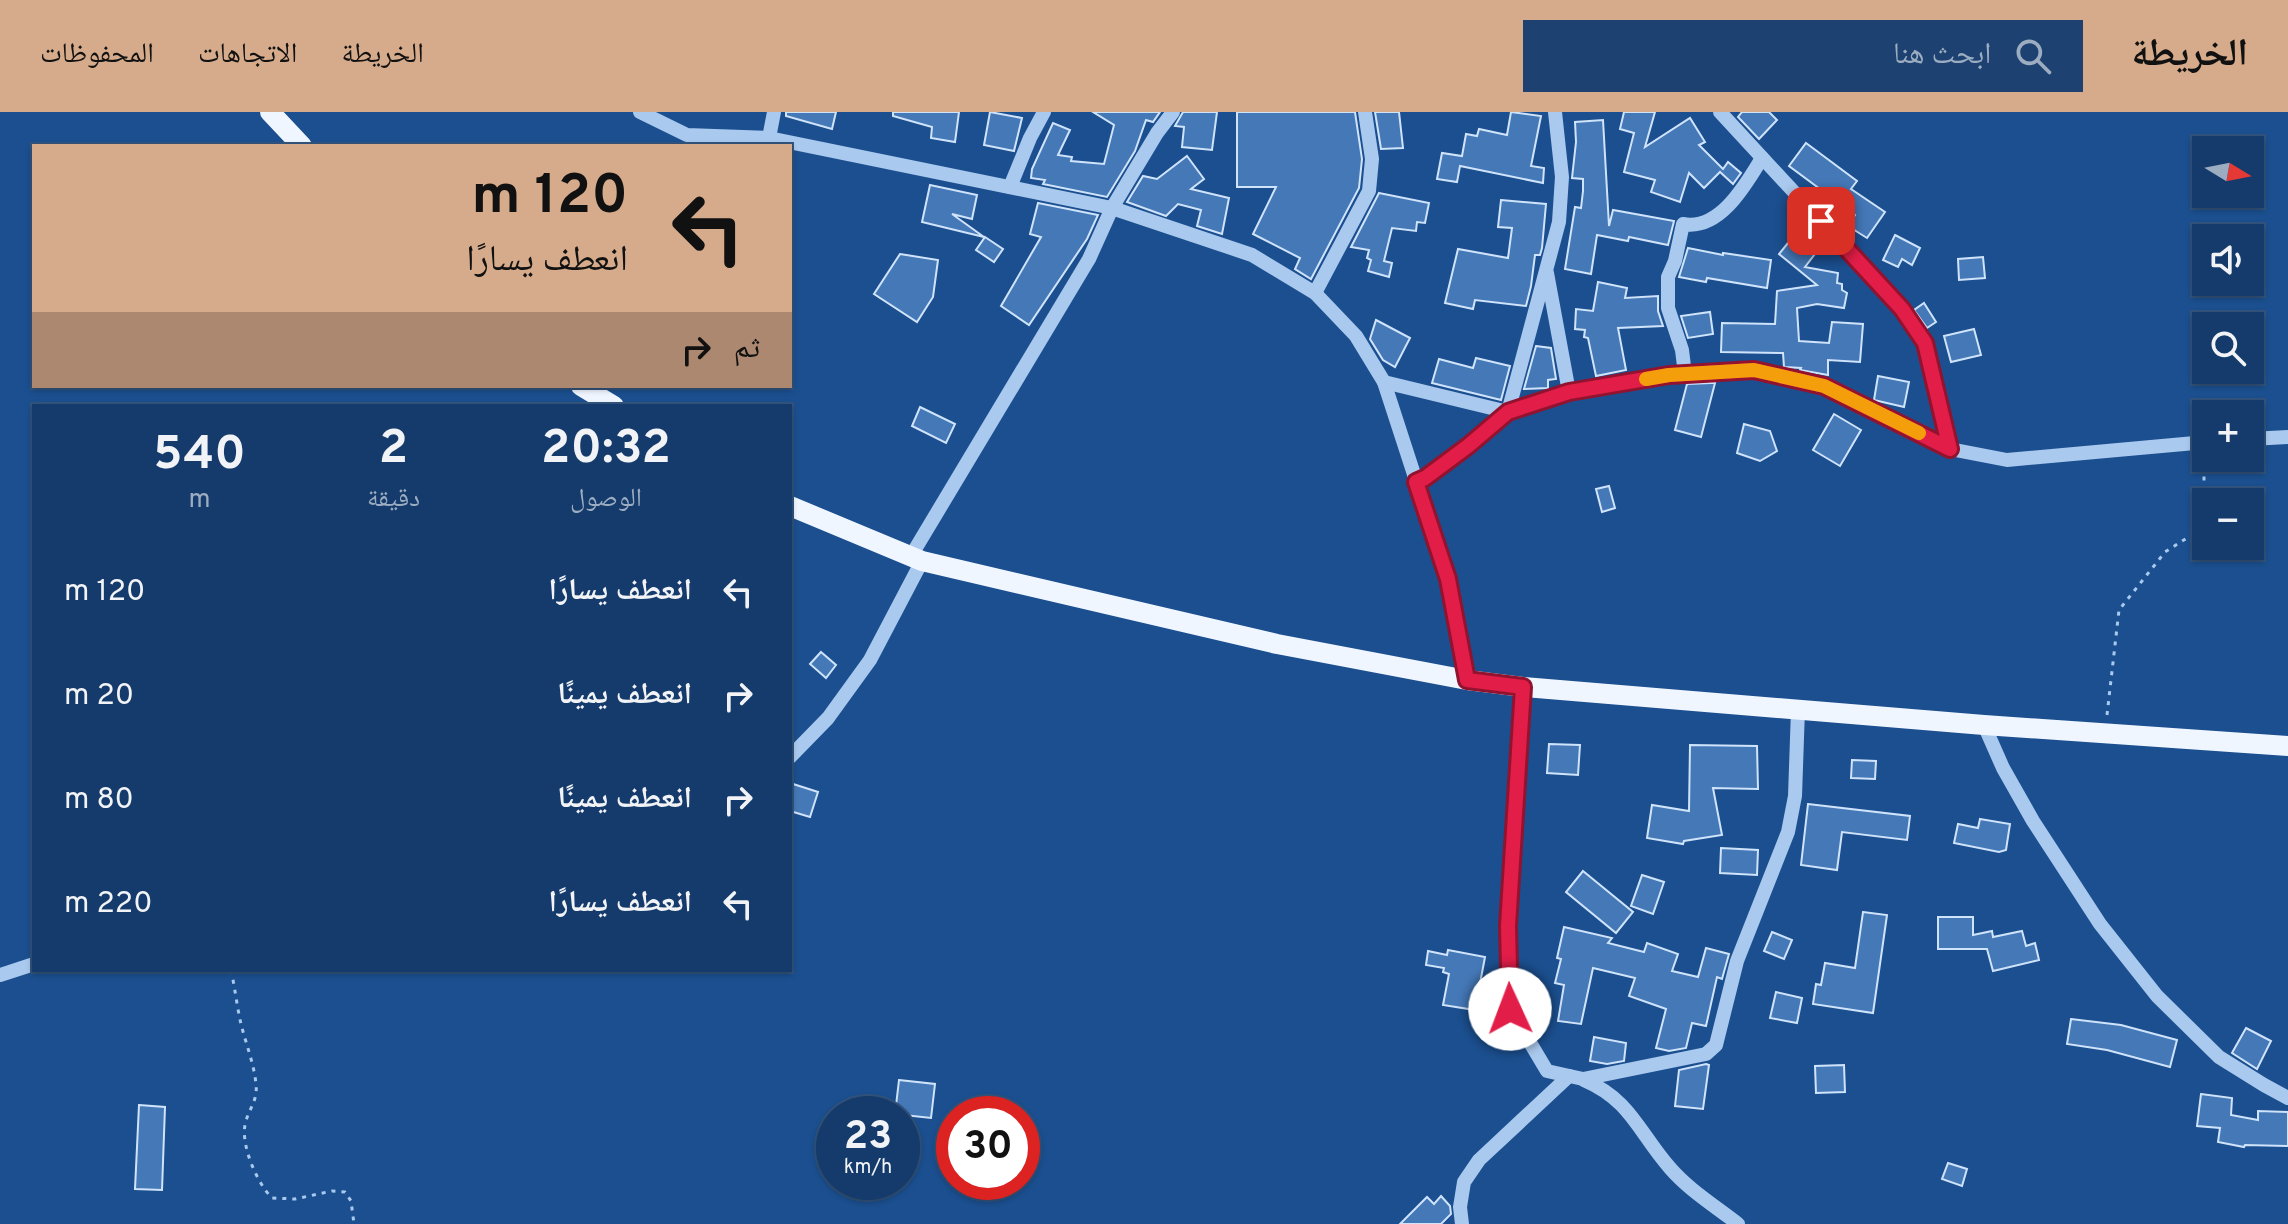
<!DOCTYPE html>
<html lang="ar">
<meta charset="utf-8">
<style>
body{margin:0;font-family:Overpass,"Noto Naskh Arabic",sans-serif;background:#1d4271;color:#f1f3f6;direction:rtl;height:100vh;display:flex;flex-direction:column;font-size:30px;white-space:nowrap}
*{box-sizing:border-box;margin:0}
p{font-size:26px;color:#9dadc1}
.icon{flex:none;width:44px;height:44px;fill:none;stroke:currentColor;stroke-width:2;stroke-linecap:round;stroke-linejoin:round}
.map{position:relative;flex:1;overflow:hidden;direction:ltr}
.panel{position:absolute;left:32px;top:292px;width:760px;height:568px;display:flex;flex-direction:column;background:#143b6b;border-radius:0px;box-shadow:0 2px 6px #0004,0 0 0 2px #33557e;direction:rtl}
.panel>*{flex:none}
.top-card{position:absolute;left:32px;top:32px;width:760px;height:244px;border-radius:0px;box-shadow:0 2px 6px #0004,0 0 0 2px #33557e;direction:rtl;background:#d6ab8b;color:#111;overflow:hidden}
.needle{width:52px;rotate:100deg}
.controls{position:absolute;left:2192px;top:24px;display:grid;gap:16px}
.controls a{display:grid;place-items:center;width:72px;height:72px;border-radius:0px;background:#143b6b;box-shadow:0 2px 6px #0004,0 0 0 2px #33557e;font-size:40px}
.speed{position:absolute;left:816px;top:984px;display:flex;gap:16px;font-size:40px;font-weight:700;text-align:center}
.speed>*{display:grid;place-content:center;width:104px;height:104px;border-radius:50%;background:#143b6b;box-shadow:0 2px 6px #0004,0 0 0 2px #33557e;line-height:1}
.speed small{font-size:20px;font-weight:400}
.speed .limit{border:12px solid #d22;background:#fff;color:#111}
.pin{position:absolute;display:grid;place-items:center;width:68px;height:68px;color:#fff;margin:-34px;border-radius:16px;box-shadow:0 4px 12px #0006}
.me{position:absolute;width:88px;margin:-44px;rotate:358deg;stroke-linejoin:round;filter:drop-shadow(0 0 6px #0008)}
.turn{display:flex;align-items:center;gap:28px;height:168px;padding:0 32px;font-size:36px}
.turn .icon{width:104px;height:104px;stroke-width:2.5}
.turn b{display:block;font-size:56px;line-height:68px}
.then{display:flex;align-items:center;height:76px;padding:0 32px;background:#0003;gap:16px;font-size:30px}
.eta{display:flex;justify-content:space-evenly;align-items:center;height:136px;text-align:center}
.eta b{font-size:48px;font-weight:700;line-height:56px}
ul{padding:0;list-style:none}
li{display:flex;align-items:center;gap:24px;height:104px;padding:0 32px}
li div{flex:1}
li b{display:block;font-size:30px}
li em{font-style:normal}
header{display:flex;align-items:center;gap:48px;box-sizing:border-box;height:112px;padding:0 40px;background:#d6ab8b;color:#111}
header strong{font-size:38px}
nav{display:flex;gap:44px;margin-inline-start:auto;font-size:28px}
.search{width:560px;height:72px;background:#1d4271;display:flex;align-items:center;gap:20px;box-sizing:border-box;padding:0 28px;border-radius:0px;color:#9dadc1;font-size:30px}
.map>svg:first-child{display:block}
.building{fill:#4478b7;stroke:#cfe3fa;stroke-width:2}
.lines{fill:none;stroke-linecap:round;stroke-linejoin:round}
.path{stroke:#a9c9ee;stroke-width:3;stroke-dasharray:4 6;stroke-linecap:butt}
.minor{stroke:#a9c9ee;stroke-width:14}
.major{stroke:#f0f6ff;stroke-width:20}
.route-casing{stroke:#92132f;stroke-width:20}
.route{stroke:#e11d48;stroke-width:14}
.slow{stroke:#f59e0b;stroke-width:14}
</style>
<header>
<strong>الخريطة</strong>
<div class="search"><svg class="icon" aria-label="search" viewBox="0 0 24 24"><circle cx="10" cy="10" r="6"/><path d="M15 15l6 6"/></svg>ابحث هنا</div>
<nav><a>الخريطة</a><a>الاتجاهات</a><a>المحفوظات</a></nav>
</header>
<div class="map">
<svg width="2288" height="1112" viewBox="0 0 2288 1112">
<rect width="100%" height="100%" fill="#1b4f8f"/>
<g class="building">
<polygon points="786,0 836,0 832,17 786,4"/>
<polygon points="893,0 959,0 955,30 931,26 932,15 893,4"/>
<polygon points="990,0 1022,6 1014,39 984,33"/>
<polygon points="1093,0 1160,0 1153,10 1146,8 1135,39 1107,85 1043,72 1045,68 1031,66 1032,57 1053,11 1070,18 1058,43 1072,45 1071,49 1104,52 1114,13"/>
<polygon points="1183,0 1217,0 1212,38 1182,35 1184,15 1175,14"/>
<polygon points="1237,0 1355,0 1362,47 1359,76 1311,167 1295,157 1300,146 1253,122 1276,75 1237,75"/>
<polygon points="1375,0 1399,0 1403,36 1381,37"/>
<polygon points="1511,0 1541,4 1531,54 1544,56 1543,71 1460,54 1457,70 1437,67 1442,41 1462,44 1466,22 1477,24 1479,17 1507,23"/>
<polygon points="1624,0 1655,0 1645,35 1690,6 1705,30 1699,33 1723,57 1728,50 1741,61 1733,72 1720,60 1704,76 1689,61 1680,90 1651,80 1655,68 1624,60 1634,21 1620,17"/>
<polygon points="1742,0 1769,0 1777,8 1759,27 1738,5"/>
<polygon points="1603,8 1609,114 1613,98 1674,109 1668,133 1629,125 1628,129 1597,123 1591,162 1565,157 1575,95 1581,96 1583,79 1583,67 1572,66 1576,30 1575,10"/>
<polygon points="1806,31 1857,69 1851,77 1885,100 1867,126 1848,114 1855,103 1789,54"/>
<polygon points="1187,44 1204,67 1191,77 1229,86 1222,122 1197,114 1201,98 1178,92 1166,104 1127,90 1143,64 1157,67"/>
<polygon points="930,73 977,83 972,107 952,102 984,125 922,110"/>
<polygon points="1379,81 1429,91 1425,111 1417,110 1416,119 1392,116 1384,149 1392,151 1389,165 1368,159 1371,148 1367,146 1369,138 1351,135"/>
<polygon points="1501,88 1546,92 1542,136 1540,143 1535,143 1531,174 1526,194 1475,188 1473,197 1445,191 1458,137 1508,146 1512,116 1498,115"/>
<polygon points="1038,91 1098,103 1087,127 1029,213 1001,194 1041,125 1030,122"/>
<polygon points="1796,121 1818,138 1805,155 1838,161 1837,171 1842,172 1842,178 1847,181 1844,196 1817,192 1797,196 1799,229 1829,231 1832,210 1863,212 1860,250 1828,248 1828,263 1800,258 1801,256 1784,255 1783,241 1721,240 1722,211 1775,212 1777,179 1817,173 1779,142"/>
<polygon points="1895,123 1920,136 1912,153 1902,147 1898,155 1883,148"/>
<polygon points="985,125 1003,137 994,150 976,138"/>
<polygon points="1688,136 1723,143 1723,141 1771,148 1767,176 1707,166 1706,170 1679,165"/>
<polygon points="900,142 938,148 933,185 917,210 874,182"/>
<polygon points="1983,145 1985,166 1959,168 1958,147"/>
<polygon points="1598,170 1627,176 1625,186 1658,184 1658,199 1663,214 1618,216 1626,258 1596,264 1588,226 1584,225 1585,218 1575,217 1576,197 1593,199"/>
<polygon points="1924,191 1936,210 1927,216 1914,198"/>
<polygon points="1710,200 1713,222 1688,226 1681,204"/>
<polygon points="1376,208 1410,226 1395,255 1383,248 1370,227"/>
<polygon points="1974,217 1981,243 1951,250 1944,224"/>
<polygon points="1536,234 1551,236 1556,267 1548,268 1548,276 1524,277"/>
<polygon points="1476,246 1510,254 1501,288 1432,271 1439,247 1473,256"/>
<polygon points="1878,264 1909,270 1904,295 1874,288"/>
<polygon points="1711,271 1715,271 1701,325 1675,318 1687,272"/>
<polygon points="920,295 955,312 946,331 912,314"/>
<polygon points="1834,302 1861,318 1840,354 1813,338"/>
<polygon points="1744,312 1770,319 1777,339 1760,349 1737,341"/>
<polygon points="1609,374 1615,396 1602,400 1596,377"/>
<polygon points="821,540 836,553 826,566 810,552"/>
<polygon points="1549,632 1580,633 1578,663 1547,661"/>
<polygon points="1690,633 1757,634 1758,677 1713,676 1722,723 1684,729 1683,732 1647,726 1652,693 1689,699"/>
<polygon points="1852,648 1876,649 1875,667 1851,666"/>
<polygon points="790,671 818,680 810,705 790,699"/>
<polygon points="1808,692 1910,704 1907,728 1842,720 1837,758 1801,753"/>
<polygon points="1980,707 2010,712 2006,738 1999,740 1954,731 1958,712 1978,716"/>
<polygon points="1721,736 1758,738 1757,763 1720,761"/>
<polygon points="1583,759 1633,800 1616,821 1566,780"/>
<polygon points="1642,763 1664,770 1653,802 1631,794"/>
<polygon points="1863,800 1887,803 1873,901 1813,892 1816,872 1821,873 1825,851 1855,856"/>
<polygon points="1938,805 1973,805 1973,823 1992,819 1993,825 2022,819 2026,834 2035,831 2039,848 1993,859 1987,837 1938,837"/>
<polygon points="1564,815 1612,826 1608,831 1644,840 1647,831 1678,842 1672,859 1698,865 1706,836 1729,842 1722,867 1717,865 1706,914 1692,911 1686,936 1669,939 1656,936 1666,897 1629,884 1635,866 1593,856 1581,912 1558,909 1564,873 1555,871 1561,847 1557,846"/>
<polygon points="1772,820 1792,828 1784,847 1764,839"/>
<polygon points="1448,838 1485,845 1475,898 1443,893 1449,862 1443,860 1444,856 1426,853 1428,839 1447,843"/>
<polygon points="1776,880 1802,886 1797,911 1770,906"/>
<polygon points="2071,907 2121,913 2177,928 2170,955 2107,938 2067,932"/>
<polygon points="2246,916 2271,929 2257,957 2232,941"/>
<polygon points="1594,925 1626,931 1624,949 1607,952 1590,949"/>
<polygon points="1706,952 1709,953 1703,997 1675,994 1679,958"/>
<polygon points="1844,953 1845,980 1816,981 1815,954"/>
<polygon points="899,968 935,972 931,1006 895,1002"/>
<polygon points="2201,982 2232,986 2231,1003 2258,1008 2258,999 2288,1000 2288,1034 2245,1033 2244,1035 2218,1030 2220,1016 2197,1014"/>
<polygon points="139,993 165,995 162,1078 135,1077"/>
<polygon points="1948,1051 1967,1057 1962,1074 1942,1067"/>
<polygon points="1441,1084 1450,1094 1451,1102 1441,1112 1400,1112 1427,1085 1434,1092"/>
</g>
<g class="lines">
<g class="path">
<polyline points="2107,603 2119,498 2165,440 2198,419 2204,396 2204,346"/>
<path d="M231,858C235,876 237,895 241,912C246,932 254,952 256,972C258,990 248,997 245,1013C241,1034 257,1071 272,1086L295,1087L332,1079L345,1080L351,1089L354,1112"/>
</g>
<g class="minor">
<polyline points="640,0 687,23 769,26 1112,96 1252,143 1315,181 1356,224 1384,270 1448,467 1467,568"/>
<polyline points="1720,0 1902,197 1925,231 1950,337"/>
<polyline points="769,26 774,0"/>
<polyline points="1010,75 1030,26 1044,0"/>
<polyline points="1547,161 1569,280"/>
<polyline points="1315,181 1369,79 1372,47 1365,0"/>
<path d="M1685,262L1682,238L1668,196V165L1675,149L1683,112C1720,119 1746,72 1762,46"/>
<polyline points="1384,270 1508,300 1569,280 1669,263 1754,258 1824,274 1950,337 2007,348 2206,330"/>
<polyline points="2250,327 2288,325"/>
<polyline points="1416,370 1425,366 1468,334 1508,300 1559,110 1562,65 1555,0"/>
<polyline points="911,444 1089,147 1112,96 1157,21 1173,0"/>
<polyline points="1523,575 1508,814 1510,897 1547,959 1583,967 1706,942 1716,933 1737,849 1788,720 1795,684 1798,597"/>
<polyline points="1984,613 2003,656 2033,709 2100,812 2157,884 2219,945 2264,973 2288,986"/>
<polyline points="790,645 828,606 870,548 922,449"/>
<polyline points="0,863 34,852"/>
<path d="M1584,968C1631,988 1639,1021 1670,1056C1689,1078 1715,1094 1738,1112"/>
<polyline points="1462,1112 1460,1095 1464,1070 1479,1048 1569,964"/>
</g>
<g class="major">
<polyline points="270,0 302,34"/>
<polyline points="581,274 614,294"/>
<polyline points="790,394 922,449 1277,532 1467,568 1523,575 1984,613 2288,634"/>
</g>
</g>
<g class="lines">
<defs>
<polyline id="route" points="1510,897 1508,814 1523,575 1467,568 1448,467 1416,370 1425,366 1468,334 1508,300 1569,280 1669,263 1754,258 1824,274 1950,337 1925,231 1902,197 1821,109"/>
</defs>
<use href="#route" class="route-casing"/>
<use href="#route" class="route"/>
<polyline class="slow" points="1646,267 1669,263 1754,258 1824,274 1919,321"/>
</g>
</svg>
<div class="controls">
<a><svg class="needle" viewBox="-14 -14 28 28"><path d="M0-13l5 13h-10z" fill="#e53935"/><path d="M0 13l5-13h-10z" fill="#9dadc1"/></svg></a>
<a><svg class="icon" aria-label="sound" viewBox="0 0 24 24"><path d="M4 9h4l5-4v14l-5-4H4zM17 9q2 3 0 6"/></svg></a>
<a><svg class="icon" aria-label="search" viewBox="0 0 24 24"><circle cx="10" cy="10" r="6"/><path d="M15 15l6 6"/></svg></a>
<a>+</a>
<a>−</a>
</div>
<div class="speed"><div>23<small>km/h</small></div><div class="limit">30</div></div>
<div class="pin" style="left:1821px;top:109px;background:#d93025"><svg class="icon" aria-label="arrive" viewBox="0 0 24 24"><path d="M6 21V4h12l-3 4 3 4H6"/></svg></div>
<svg class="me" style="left:1510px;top:897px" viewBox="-20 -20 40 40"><circle r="19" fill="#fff"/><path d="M0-13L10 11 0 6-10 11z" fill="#e11d48"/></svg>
<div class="top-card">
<div class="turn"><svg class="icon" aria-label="left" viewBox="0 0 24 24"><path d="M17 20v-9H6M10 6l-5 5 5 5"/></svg><div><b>120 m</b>انعطف يسارًا</div></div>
<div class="then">ثم<svg class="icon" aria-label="right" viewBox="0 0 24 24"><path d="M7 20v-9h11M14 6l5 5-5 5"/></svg></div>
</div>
<section class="panel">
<div class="eta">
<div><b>20:32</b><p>الوصول</p></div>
<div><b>2</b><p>دقيقة</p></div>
<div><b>540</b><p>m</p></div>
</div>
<ul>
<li><svg class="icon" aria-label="left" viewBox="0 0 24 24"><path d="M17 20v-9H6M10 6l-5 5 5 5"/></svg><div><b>انعطف يسارًا</b></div><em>120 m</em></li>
<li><svg class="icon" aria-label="right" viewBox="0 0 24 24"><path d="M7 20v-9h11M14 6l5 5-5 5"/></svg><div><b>انعطف يمينًا</b></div><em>20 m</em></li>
<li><svg class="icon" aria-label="right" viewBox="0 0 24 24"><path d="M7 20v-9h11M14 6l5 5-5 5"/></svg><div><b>انعطف يمينًا</b></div><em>80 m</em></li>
<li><svg class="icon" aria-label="left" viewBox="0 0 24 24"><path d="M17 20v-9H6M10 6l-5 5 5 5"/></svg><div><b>انعطف يسارًا</b></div><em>220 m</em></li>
</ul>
</section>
</div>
